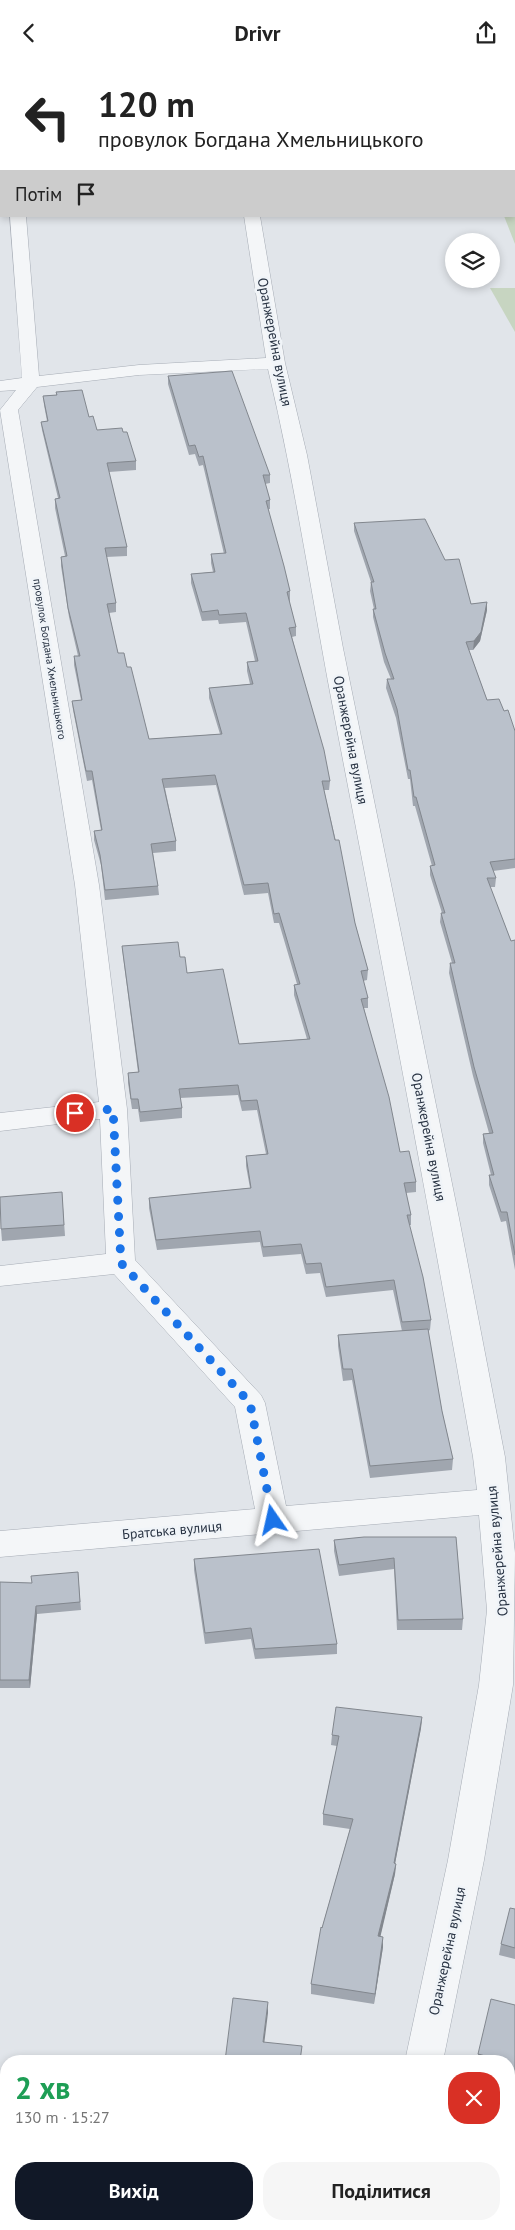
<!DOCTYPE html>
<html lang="uk">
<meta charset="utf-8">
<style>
body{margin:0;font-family:"PT Sans",sans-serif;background:#f6f6f6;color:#222;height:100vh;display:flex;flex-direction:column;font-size:19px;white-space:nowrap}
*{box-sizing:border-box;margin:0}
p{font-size:16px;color:#767676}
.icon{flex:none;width:28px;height:28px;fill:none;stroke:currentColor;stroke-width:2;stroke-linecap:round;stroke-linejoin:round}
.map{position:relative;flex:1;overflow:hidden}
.details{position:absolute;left:0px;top:1990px;width:515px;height:175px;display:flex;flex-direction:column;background:#fff;border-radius:20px 20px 0 0;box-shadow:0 2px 8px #0003}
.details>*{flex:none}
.hud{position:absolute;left:0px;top:0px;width:515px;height:152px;box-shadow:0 2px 8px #0003;background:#fff;color:#222;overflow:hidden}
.fabs{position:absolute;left:445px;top:168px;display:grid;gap:10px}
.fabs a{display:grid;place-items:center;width:55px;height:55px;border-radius:50%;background:#fff;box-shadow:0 2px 8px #0003;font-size:25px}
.pin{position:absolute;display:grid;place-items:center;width:42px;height:42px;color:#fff;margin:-21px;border:2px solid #fff;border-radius:50%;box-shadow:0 1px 5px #0007}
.me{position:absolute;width:55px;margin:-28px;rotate:349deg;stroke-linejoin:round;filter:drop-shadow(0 0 4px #0008)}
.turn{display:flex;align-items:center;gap:18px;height:105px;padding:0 15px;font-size:22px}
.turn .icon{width:65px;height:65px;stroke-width:2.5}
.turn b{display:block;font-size:35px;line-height:42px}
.then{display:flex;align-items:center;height:48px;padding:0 15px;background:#0003;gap:10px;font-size:19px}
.round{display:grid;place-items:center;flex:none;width:52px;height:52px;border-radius:20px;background:#f6f6f6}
.head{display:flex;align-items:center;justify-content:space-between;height:85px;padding:0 15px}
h1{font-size:30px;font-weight:600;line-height:38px;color:#1e9e55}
.primary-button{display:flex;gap:10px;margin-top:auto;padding:10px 15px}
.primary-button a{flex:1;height:58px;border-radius:20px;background:#111827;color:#fff;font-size:20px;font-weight:600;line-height:58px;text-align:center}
.primary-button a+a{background:#f6f6f6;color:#222}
header{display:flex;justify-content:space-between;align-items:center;height:65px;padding:0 15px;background:#fff;font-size:22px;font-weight:600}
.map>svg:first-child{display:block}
.green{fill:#c7d5c1}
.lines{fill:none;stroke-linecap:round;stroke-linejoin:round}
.service-casing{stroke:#a6acb5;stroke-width:21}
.minor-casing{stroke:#a6acb5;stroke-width:1}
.service{stroke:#f4f6f8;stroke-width:19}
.minor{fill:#f4f6f8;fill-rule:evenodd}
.wall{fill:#a0a6af}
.shaded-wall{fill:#82878e}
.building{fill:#bac1cb;stroke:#82878e}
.route{stroke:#1a73e8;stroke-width:9;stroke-dasharray:0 16.2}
.labels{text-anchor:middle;stroke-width:5;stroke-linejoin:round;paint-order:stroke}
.far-street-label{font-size:11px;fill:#283343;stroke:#f0f4f8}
.street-label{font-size:14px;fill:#283343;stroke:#f0f4f8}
</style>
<header><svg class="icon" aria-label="back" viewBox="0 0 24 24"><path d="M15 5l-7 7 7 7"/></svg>Drivr<svg class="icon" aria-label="share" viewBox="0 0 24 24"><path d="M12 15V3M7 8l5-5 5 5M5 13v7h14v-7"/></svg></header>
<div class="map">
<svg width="515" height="2165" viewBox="0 0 515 2165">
<rect width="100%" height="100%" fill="#e1e5ea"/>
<g class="green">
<polygon points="422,0 515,0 515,179 504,151 514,151 514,1"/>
<polygon points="490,223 515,223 515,267"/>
</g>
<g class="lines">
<defs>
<polyline id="service" points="514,0 515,2"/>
<g id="minor">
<rect x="3" y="0" width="14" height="1"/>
<polygon points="212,0 226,0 227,1 213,1"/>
<path d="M10,151H26L39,311L139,300L266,293L244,151H260L285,298L307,390L343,583L459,1153L505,1392L515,1488L513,1620L484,1795L443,1996H405L448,1795L479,1620L487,1545L479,1450L0,1492V1466L255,1444L235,1342L114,1209L0,1221V1201L106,1189L100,1054L0,1066V1048L99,1037L75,820L0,345L16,325L0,326V316L22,313ZM268,304C296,421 313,541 336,659C383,903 430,1147 473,1392L477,1425L286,1441L265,1338L261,1330L135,1195L127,1044L99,820L18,345L37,322L139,310Z"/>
<polygon points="348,2159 389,2159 387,2165 346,2165"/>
</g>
</defs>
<use href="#service" class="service-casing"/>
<use href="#minor" class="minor-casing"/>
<use href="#service" class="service"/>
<use href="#minor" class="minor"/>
</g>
<g class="wall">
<polygon points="168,311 270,410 270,418 265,419 270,435 270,444 268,444 290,526 290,536 289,536 296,562 296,571 292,572 330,716 329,725 324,725 355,858 368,905 367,915 363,916 368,933 368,943 364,943 400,1087 416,1117 416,1127 406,1128 411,1150 411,1160 409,1160 431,1255 430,1265 428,1266 442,1346 453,1394 452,1405 370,1413 352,1315 343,1316 338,1281 338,1270 402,1266 393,1225 326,1232 320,1208 306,1209 301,1189 263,1192 260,1177 157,1185 149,1143 149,1133 250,1123 246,1101 246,1091 266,1089 257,1045 242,1046 238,1030 180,1033 182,1043 182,1053 140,1057 138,1044 132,1044 128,1018 128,1008 138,1007 123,891 122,881 180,892 187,908 239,979 307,974 294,930 294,920 297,919 279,858 274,858 268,828 244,830 216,720 165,723 176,776 176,786 153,788 158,821 159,830 105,835 101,800 94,775 94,766 101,765 92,715 87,716 73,645 72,636 81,635 74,600 74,591 78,591 69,552 61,501 61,492 65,491 55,443 55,434 58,433 42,365 41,357 47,356 44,340 43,331 56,330 56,327 89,352 97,365 123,367 136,396 136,405 109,407 127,482 127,491 106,492 116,538 116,547 109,548 118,588 127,602 149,674 220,669 209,633 209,623 250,619 247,606 247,597 255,596 246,557 219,559 218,555 202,556 191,518 191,509 213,507 211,498 211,489 224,489 203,400 199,401 195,389 189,390 168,319"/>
<polygon points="354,458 445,495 471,539 487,537 487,545 480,576 473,585 469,585 487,635 504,646 515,666 515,803 493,806 496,813 495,822 490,822 511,876 515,875 515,1205 506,1156 501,1157 489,1120 489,1110 491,1110 483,1078 483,1069 489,1068 473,1011 449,908 450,898 452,898 440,857 441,848 442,848 430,810 430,801 432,801 415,741 413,741 410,714 408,714 396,653 386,623 387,614 391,614 384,597 373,552 373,544 374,544 370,526 371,517 354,466"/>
<polygon points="62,1127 65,1171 2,1176 1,1164"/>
<polygon points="456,1472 463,1554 462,1565 397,1565 394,1504 339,1511 334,1486 334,1475"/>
<polygon points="194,1494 337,1579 337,1589 255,1594 251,1574 205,1579 194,1505"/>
<polygon points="78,1507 81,1545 37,1549 30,1623 0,1623 0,1517 32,1518"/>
<polygon points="422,1652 421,1663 395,1799 396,1799 395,1809 380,1871 383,1882 374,1939 311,1929 311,1919 322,1863 350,1764 323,1760 323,1749 337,1681 331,1680 332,1670"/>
<polygon points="515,1844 515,1894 499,1890 501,1879"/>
<polygon points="515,1940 515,2114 509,2112 509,1996 477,1996 478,1989"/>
</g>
<g class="shaded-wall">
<polygon points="487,537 487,545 480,576 473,585 474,576"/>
<polygon points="36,1541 37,1549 30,1623 29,1615"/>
<polygon points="422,1652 421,1663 393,1809 394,1798"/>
<polygon points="396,1799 395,1809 378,1882 378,1871"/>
<polygon points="383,1872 383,1882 374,1939 375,1929"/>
<polygon points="268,1937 268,1948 263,1988 263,1977"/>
</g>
<g class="building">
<polygon points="232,306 270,410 263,410 270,435 266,436 284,501 290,526 287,527 296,562 289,563 324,685 330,716 322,716 335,775 339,775 355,858 368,905 361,906 368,933 361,934 389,1032 400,1087 409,1086 416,1117 404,1118 411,1150 407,1150 423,1212 431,1255 402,1257 394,1215 326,1222 321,1198 306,1199 301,1179 263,1182 260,1166 156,1175 149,1133 251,1123 246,1091 268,1089 257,1035 241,1036 238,1020 179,1024 182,1043 140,1047 138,1034 131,1034 128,1008 139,1007 122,881 178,877 180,892 185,892 187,908 223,904 239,979 310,974 294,920 300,919 279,848 274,849 268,818 244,820 215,710 162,714 176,776 151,779 158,821 105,825 100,790 94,766 102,765 92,706 86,706 72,636 82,635 74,591 80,591 68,543 61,492 67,491 55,434 60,433 41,357 48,356 43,331 57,330 56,327 82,325 89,352 93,351 97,365 122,363 123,367 127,367 136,396 107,398 127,482 105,483 116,538 107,539 118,588 124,588 127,602 131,602 149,674 222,669 209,623 253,619 247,597 258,596 246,548 219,550 218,545 202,547 191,509 215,507 211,489 226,488 203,391 199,392 195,380 189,381 168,311"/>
<polygon points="425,454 445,495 459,494 471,539 487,537 481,567 474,576 466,577 487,635 499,634 504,646 508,645 515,666 515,794 490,797 496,813 487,813 511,876 515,875 515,1190 507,1147 501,1147 489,1110 494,1110 483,1069 493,1068 474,1002 450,898 455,898 441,848 445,848 430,801 435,800 416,732 414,732 410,705 408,705 397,644 387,614 394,614 385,588 373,544 376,544 371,517 374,517 354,458"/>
<polygon points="62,1127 64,1160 1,1164 0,1132"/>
<polygon points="428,1264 442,1346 453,1394 370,1401 352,1304 343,1304 338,1270"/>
<polygon points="364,1472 456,1472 463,1554 398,1555 394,1493 339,1500 334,1475"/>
<polygon points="319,1484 337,1579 255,1584 251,1563 205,1568 194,1494"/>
<polygon points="78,1507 80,1537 36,1541 29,1615 0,1615 0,1517 32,1518 31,1511"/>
<polygon points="336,1642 422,1652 394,1798 396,1799 378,1871 383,1872 375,1929 311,1919 321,1862 322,1863 353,1754 323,1749 339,1671 332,1670"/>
<polygon points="510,1843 515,1844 515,1883 501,1879"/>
<polygon points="233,1933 268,1937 263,1977 302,1981 300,1996 225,1996"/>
<polygon points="491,1934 515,1940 515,2103 509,2101 509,1996 492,1996 493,1993 478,1989"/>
<polygon points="515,2158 515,2165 512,2165"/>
<polygon points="161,2159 165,2165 151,2165"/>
<polygon points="214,2159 260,2159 264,2165 204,2165"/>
<polygon points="457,2159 481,2159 493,2165 454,2165"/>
<polygon points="73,2161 76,2165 67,2165"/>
</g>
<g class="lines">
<polyline class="route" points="75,1048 113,1044 121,1198 250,1338 273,1455"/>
</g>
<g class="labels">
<g class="far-street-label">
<text transform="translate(50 594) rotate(81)" y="4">провулок Богдана Хмельницького</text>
</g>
<g class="street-label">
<text transform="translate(275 277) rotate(79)" y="5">Оранжерейна вулиця</text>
<text transform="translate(351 675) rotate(79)" y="5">Оранжерейна вулиця</text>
<text transform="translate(429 1072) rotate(79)" y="5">Оранжерейна вулиця</text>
<text transform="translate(172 1465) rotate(-5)" y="5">Братська вулиця</text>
<text transform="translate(497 1486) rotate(-95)" y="5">Оранжерейна вулиця</text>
<text transform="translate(447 1886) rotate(-78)" y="5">Оранжерейна вулиця</text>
</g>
</g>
</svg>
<div class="fabs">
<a><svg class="icon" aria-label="layers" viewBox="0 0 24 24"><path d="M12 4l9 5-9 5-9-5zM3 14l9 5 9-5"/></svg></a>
</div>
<div class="pin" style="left:75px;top:1048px;background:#d93025"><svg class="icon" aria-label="arrive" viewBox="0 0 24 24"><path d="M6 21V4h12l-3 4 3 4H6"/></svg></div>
<svg class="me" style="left:273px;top:1455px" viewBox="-20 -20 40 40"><path d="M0-17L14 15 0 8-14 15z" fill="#1a73e8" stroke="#fff" stroke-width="4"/></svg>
<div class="hud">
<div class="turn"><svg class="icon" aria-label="left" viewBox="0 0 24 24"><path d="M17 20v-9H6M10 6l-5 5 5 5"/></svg><div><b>120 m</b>провулок Богдана Хмельницького</div></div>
<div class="then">Потім<svg class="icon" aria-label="arrive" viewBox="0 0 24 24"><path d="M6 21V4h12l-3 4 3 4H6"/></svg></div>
</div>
<section class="details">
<div class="head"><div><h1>2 хв</h1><p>130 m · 15:27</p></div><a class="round" style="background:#d93025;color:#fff"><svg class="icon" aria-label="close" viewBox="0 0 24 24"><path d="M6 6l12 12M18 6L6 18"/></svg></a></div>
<div class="primary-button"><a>Вихід</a><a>Поділитися</a></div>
</section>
</div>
